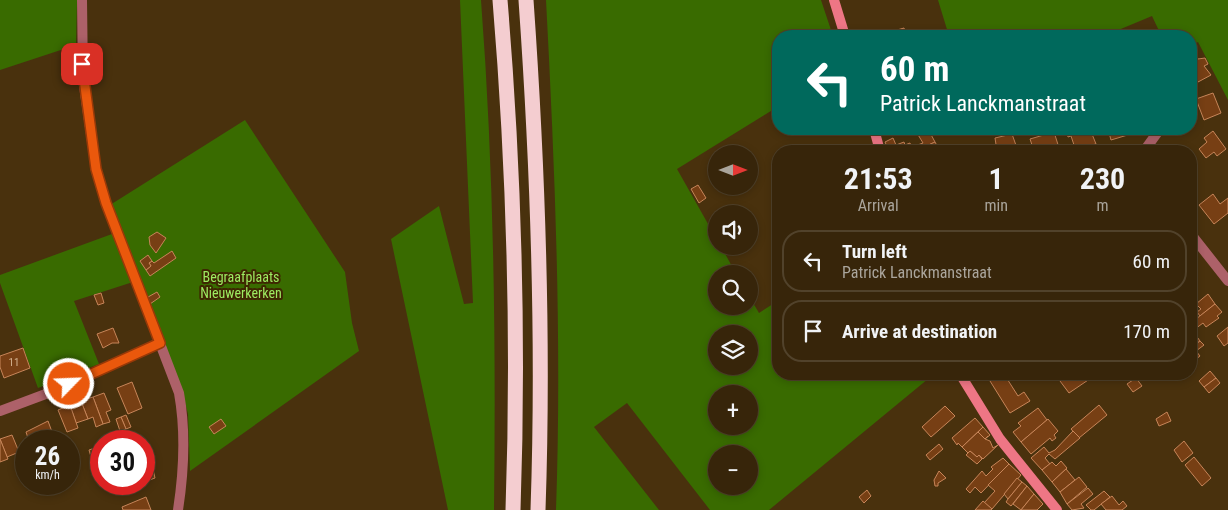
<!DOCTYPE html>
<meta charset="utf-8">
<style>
body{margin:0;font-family:"Roboto Condensed",sans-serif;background:#3e2d13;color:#f1f3f6;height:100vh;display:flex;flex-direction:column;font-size:19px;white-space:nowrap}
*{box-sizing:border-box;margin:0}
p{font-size:16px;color:#aaa59c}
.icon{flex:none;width:28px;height:28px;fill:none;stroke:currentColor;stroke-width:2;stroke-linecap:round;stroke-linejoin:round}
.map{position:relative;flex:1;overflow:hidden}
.drawer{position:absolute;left:772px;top:145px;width:425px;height:235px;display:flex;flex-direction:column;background:#37250a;border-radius:20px;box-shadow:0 2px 8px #0003,0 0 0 1px #51422b}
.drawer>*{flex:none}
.hud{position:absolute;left:772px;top:30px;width:425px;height:105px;border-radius:20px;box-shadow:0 2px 8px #0003,0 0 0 1px #51422b;background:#00695c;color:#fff;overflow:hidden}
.needle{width:32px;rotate:90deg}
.controls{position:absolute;left:708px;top:145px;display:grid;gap:10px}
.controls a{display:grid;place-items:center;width:50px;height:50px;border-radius:50%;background:#37250a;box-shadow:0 2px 8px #0003,0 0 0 1px #51422b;font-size:25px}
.speed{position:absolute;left:15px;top:430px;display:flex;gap:10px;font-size:25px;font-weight:700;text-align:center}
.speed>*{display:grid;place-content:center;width:65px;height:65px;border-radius:50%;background:#37250a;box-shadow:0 2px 8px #0003,0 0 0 1px #51422b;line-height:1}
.speed small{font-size:12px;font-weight:400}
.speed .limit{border:8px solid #d22;background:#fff;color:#111}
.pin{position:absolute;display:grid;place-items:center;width:42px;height:42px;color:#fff;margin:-21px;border-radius:10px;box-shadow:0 2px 8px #0006}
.me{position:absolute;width:55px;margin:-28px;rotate:66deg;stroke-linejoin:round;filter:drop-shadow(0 0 4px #0008)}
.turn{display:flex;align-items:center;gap:18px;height:105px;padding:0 25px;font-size:22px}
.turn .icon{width:65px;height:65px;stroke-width:2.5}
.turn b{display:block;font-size:35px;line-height:42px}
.eta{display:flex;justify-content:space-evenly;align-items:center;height:85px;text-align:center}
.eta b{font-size:30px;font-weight:700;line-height:35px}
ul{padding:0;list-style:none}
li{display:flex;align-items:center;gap:15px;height:62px;margin:0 10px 8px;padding:0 15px;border:2px solid #51422b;border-radius:20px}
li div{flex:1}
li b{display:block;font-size:19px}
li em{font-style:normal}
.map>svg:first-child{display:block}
.green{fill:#396b00;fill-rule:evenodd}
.building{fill:#773f14;stroke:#c78559}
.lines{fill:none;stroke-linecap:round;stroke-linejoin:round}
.street{stroke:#ad6169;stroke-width:10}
.secondary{stroke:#ee7685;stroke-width:10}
.highway{stroke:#f4cdd0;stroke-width:15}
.route-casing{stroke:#983908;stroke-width:12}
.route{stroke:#ea580c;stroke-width:9}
.labels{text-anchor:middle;stroke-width:4;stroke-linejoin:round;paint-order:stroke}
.number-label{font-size:11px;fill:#d2b18f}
.park-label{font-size:14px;fill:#9deb61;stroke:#3e2702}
</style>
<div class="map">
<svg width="1228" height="510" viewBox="0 0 1228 510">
<rect width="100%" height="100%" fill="#49310d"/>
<g class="green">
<polygon points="0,0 77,0 76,45 0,70"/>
<path d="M460,0H481C494,170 496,340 494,510H448L391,239L439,206L464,304L473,303Z"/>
<path d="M546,0H821L833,36H779V106L677,169L716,238V246H721L736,274H716V306H749V296L759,313L779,300V374H934L769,510H710L627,403L594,427L659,510H556C562,340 555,170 546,0ZM716,334H749V366H716ZM716,394H749V426H716ZM716,454H749V486H716Z"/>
<polygon points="938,0 1228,0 1228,100 1198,42 1191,45 1191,36 1175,36 1172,30 1161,35 1152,16 1104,36 949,36"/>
<polygon points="245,120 345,272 352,323 359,351 190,471 188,414 182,391 110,205"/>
<polygon points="112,234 133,282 74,301 99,364 38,388 0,283 0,275"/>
</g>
<g class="building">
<polygon points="904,28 906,36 876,36"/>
<polygon points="1195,52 1198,59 1205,58 1208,64 1204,66 1211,75 1198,82 1197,79 1191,82 1191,54"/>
<polygon points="1213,93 1221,113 1204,120 1196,99"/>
<polygon points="928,129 935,142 916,151 889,151 885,142 893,138 896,145 904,142 905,145 910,143 911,146 915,146 923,143 917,133"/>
<polygon points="1066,129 1090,129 1096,144 1075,148 1071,136 1068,137"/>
<polygon points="1108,129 1130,129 1131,134 1111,140"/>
<polygon points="1213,131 1226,149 1217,156 1214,152 1206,158 1199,149 1207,142 1204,138"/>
<polygon points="1054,132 1060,151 1034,151 1030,139"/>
<polygon points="1012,134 1018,151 997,151 995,138"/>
<polygon points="935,142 940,151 927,151 924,147"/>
<polygon points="698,185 706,198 699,203 691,189"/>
<polygon points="1213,194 1220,204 1228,198 1228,213 1214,224 1199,205"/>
<polygon points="157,232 166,238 156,253 150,245 149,237"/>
<polygon points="172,251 176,258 150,276 146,270 151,266 149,263 152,261 154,263"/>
<polygon points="148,255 152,261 149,263 151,266 146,270 140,261"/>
<polygon points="157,292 160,297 150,304 148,297"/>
<polygon points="101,293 104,303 98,305 94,295"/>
<polygon points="1208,294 1215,304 1200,316 1197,312 1201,309 1196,304"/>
<polygon points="1215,304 1222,312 1217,316 1219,318 1206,327 1203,323 1195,329 1191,323"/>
<polygon points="1228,327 1228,343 1224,346 1217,336"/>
<polygon points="113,328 119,343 112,343 103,348 97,334"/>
<polygon points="1195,334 1200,341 1191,348 1191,338"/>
<polygon points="1200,341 1204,345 1196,351 1200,356 1191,363 1191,348"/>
<polygon points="23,348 30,368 4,378 0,367 0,356"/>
<polygon points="1210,371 1216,378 1204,387 1199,381"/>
<polygon points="1002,374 1004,374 1018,396 1024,392 1030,401 1010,413 990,381"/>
<polygon points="1070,374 1097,374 1069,393 1060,381"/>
<polygon points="1136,378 1142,386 1133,392 1127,384"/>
<polygon points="1216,378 1220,383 1209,393 1204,387"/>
<polygon points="132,382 142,408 128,414 117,388"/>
<polygon points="104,393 111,410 106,412 110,422 103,424 93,397"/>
<polygon points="93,397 103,424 96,427 93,417 88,419 81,401"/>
<polygon points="81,401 88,419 76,423 70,405"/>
<polygon points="70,405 78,428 67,432 58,410"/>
<polygon points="1099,405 1107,415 1079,438 1071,429"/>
<polygon points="945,406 955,416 931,437 922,427"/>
<polygon points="1038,408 1047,420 1021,442 1013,432 1021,426 1018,423"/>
<polygon points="1167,412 1171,421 1159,426 1156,419"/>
<polygon points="126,415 131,427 126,429 121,417"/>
<polygon points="121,417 126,429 120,431 116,419"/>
<polygon points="975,418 983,427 962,447 958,443 957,445 952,438"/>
<polygon points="221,419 226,426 214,434 209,427"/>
<polygon points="1048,419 1058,431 1054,435 1056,438 1052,441 1050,438 1031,454 1021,442"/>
<polygon points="48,421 55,440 62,438 63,441 29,441 26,432"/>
<polygon points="983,427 990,435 985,439 978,432"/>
<polygon points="1073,431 1080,438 1055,459 1049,454 1045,458 1050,464 1042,470 1031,458 1044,447 1049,453 1055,450"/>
<polygon points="978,432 985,439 988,436 985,439 990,441 993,448 998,445 983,459 979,455 977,457 970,451 968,453 962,447"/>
<polygon points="12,435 19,452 7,457 0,439"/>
<polygon points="0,439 8,459 0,462"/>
<polygon points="1184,441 1193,453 1182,462 1174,450"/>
<polygon points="939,444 943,449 930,460 926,455"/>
<polygon points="98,447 100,454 91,457 89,450"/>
<polygon points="970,451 977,457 979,455 982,459 977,464 966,455"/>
<polygon points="1194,457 1211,478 1202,486 1185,465"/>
<polygon points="1003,458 1009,464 981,493 975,487 970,493 966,489 982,471 986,476 993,469 991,467"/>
<polygon points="151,461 155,478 144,482 144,464"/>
<polygon points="1061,461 1067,468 1052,482 1042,470 1052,462 1056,466"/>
<polygon points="1009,464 1021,475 992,509 984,503 995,491 988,485"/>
<polygon points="1066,469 1075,480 1060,492 1052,482"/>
<polygon points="939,471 946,478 938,483 938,486 935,486 934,480"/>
<polygon points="1079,477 1087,487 1067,504 1060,492"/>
<polygon points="1017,478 1022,482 1008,499 1004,494"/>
<polygon points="1022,482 1027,486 1011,506 1006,502 1008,499"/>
<polygon points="1027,486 1034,494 1021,510 1013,504"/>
<polygon points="1088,488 1093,494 1081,504 1084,508 1072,510 1067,504"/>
<polygon points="867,490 871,496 864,503 859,497"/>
<polygon points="1104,491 1110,497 1094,510 1091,510 1086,505"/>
<polygon points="1034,494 1043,504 1037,510 1021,510"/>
<polygon points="1112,496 1119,505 1123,501 1127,506 1122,510 1106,510 1101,504"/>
<polygon points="146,497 151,510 123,510 122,507"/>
<polygon points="983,501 992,509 991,510 975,510"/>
</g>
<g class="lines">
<g class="street">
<path d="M82,0L83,79L96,169L106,203L179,393C186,432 184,471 178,510"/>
<polyline points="1144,151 1160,129"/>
<polyline points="1191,234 1228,281"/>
<polyline points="0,411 51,392 159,343"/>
</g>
<g class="secondary">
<polyline points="834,0 845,36"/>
<polyline points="874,129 880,151"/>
<polyline points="960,374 1000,439 1057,510"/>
</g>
<g class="highway">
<path d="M500,0C514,169 519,340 513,510"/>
<path d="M526,0C538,170 544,340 538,510"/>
</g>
</g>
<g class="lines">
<defs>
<polyline id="route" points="69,384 160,343 106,203 96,169 82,64"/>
</defs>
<use href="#route" class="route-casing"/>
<use href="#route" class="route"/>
</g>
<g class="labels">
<g class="number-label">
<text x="14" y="366">11</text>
</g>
<g class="park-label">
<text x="241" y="282">Begraafplaats<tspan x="241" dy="16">Nieuwerkerken</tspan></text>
</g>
</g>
</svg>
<div class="controls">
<a><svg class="needle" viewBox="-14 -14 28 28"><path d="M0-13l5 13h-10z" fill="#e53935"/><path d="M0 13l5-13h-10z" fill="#aaa59c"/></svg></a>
<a><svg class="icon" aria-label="sound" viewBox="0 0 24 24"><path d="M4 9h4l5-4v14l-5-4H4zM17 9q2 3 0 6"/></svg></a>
<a><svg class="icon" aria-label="search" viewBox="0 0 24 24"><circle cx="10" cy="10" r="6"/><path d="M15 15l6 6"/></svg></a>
<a><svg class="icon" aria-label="layers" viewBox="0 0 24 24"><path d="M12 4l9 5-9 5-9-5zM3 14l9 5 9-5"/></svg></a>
<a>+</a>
<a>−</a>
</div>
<div class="speed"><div>26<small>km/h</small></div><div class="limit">30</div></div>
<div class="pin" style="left:82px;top:64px;background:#d93025"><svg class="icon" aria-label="arrive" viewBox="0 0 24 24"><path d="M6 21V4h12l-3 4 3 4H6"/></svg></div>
<svg class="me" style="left:69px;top:384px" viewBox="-20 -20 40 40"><circle r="17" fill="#ea580c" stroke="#fff" stroke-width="3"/><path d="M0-11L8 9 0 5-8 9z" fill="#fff"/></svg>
<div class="hud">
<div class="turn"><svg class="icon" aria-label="left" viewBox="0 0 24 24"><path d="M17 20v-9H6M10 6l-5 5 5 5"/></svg><div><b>60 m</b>Patrick Lanckmanstraat</div></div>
</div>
<section class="drawer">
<div class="eta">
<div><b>21:53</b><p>Arrival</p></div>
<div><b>1</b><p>min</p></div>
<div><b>230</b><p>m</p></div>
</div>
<ul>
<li><svg class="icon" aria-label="left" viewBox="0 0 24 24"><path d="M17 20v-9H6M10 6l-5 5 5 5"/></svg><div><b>Turn left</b><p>Patrick Lanckmanstraat</p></div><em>60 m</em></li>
<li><svg class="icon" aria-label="arrive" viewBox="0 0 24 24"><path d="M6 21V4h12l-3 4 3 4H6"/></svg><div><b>Arrive at destination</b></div><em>170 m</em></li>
</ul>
</section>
</div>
